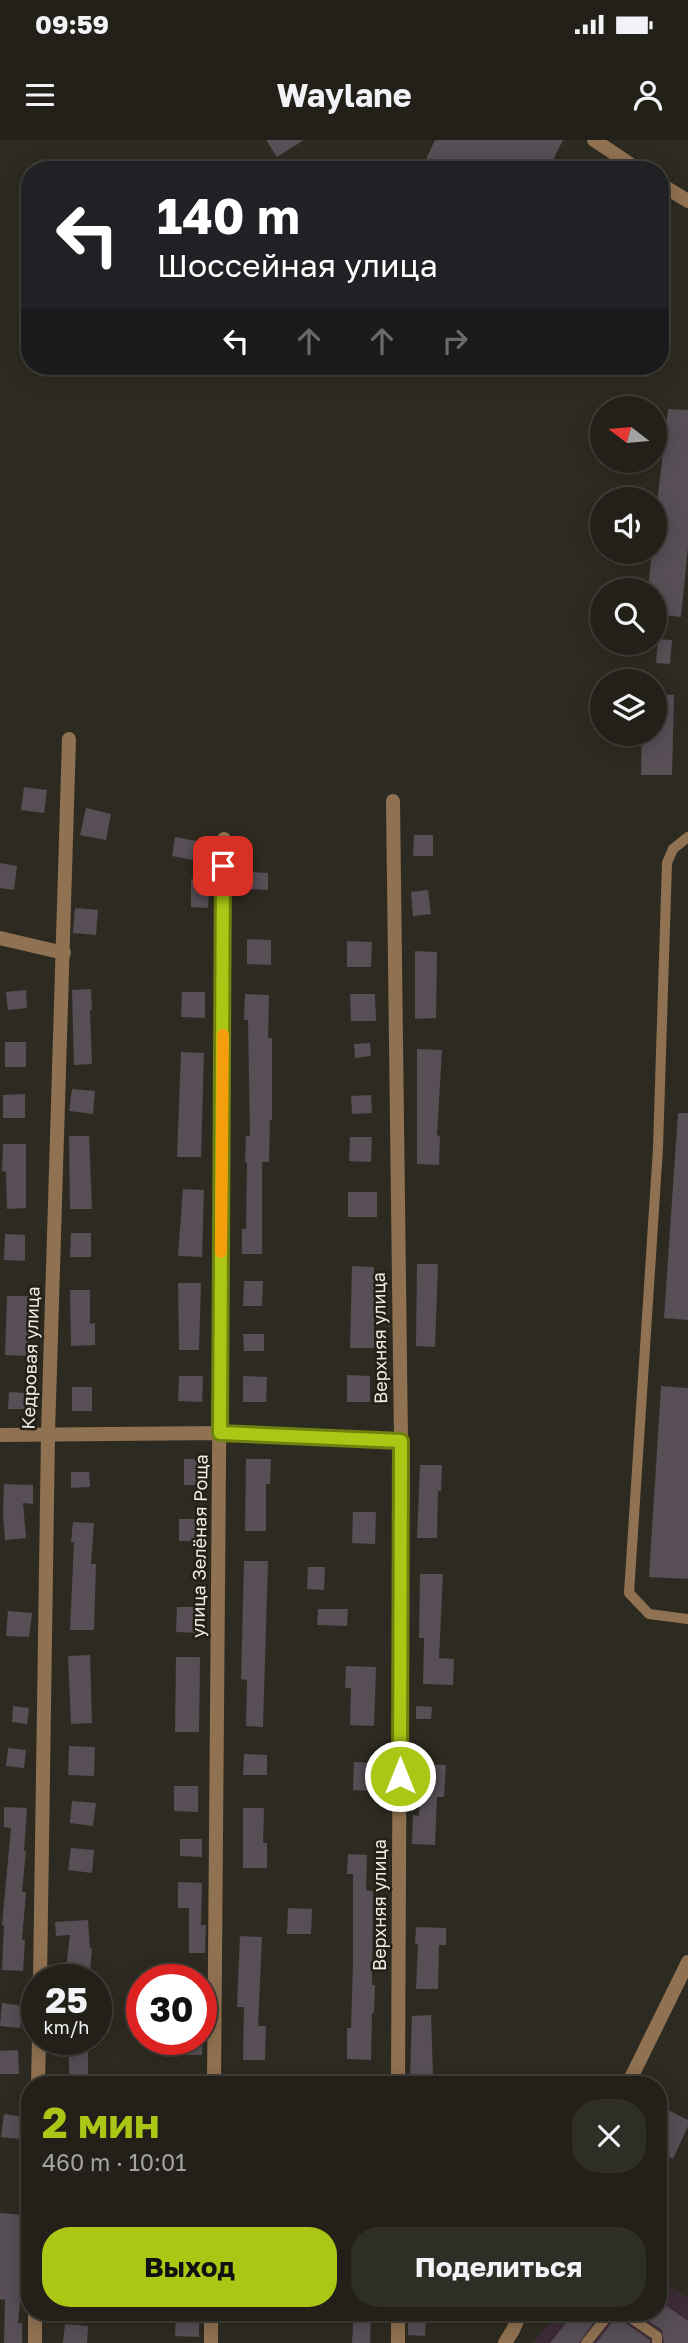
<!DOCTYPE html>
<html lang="ru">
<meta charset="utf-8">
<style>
body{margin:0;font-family:"Golos Text",sans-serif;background:#2e2d26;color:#f1f3f6;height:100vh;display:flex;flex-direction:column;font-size:26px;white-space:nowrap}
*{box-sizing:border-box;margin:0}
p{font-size:23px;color:#a2a3a2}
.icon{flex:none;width:38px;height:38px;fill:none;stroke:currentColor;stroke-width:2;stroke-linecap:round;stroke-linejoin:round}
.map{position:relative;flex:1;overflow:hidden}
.sheet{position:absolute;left:21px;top:1936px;width:646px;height:245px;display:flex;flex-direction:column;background:#222019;border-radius:28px;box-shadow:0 4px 18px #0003,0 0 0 2px #3f3e38}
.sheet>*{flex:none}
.guide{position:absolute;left:21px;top:21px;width:648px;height:214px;border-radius:28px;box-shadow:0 4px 18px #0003,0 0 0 2px #3f3e38;background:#202124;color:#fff;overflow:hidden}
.needle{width:46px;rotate:286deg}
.fabs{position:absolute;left:590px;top:256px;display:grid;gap:14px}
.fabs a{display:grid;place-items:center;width:77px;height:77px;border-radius:50%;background:#222019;box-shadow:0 4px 18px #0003,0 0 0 2px #3f3e38;font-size:35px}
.speed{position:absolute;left:21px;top:1824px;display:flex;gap:14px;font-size:35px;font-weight:700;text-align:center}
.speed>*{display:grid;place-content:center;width:91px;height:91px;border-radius:50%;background:#222019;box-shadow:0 4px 18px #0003,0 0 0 2px #3f3e38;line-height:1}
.speed small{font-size:18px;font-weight:400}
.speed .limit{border:10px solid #d22;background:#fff;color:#111}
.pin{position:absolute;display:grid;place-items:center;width:60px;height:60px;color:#fff;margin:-30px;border-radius:14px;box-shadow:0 4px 10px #0006}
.me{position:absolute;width:77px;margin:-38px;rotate:0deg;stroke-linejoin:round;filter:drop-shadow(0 0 5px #0008)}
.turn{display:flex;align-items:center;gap:24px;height:147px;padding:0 21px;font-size:32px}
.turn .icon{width:91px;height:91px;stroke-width:2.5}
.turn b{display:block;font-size:49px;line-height:60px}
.lanes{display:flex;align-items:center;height:66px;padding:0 21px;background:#0003;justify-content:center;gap:35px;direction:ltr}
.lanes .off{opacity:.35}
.round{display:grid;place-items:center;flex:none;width:74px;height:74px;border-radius:28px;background:#2e2d26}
.summary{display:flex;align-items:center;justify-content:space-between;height:119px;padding:0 21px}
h1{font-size:42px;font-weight:700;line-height:52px;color:#abc615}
.cta{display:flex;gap:14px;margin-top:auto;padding:14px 21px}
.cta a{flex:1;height:80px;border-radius:28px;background:#abc615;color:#111;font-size:28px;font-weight:700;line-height:80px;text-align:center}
.cta a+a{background:#2e2d26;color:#f1f3f6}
.status{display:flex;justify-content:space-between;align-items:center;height:49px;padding:0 35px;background:#222019;direction:ltr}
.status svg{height:19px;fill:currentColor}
header{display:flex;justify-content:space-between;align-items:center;height:91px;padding:0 21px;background:#222019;font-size:32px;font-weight:700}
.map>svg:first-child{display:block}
.industrial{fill:#3d2c36}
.building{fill:#574e56}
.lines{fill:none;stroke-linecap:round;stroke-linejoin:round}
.service{stroke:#907151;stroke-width:10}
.minor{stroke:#907151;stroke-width:14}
.route-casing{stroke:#6f810e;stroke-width:18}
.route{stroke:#abc615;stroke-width:12}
.slow{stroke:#f59e0b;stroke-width:12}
.labels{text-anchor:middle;stroke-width:5;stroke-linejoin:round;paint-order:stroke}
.street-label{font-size:18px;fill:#ecebe4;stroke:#232117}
</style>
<div class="status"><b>09:59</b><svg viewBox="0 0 49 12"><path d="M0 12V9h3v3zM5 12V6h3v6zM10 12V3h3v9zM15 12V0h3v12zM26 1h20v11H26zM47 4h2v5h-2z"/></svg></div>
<header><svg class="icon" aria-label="menu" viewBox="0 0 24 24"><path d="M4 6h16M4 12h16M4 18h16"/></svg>Waylane<svg class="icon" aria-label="person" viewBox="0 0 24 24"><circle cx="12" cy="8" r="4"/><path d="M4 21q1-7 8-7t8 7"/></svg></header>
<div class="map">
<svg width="688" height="2203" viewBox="0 0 688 2203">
<rect width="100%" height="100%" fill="#2d2b21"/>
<polygon class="industrial" points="658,2137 688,2158 688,2203 533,2203 558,2172 658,2172"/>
<g class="building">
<polygon points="266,0 304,0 277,17"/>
<polygon points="435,0 563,0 548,30 421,30"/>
<polygon points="668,269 688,270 688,407 681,477 654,474 654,450 648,450 652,411 654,411 654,390"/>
<polygon points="658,499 672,500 670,524 656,523"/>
<polygon points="654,554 674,555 672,635 641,635 642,593 654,593"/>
<polygon points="24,647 47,650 44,673 21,670"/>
<polygon points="86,668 111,674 106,700 80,695"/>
<polygon points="414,695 433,695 433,716 413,716"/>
<polygon points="175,697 196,701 193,720 172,716"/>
<polygon points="0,723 17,726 14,750 0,748"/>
<polygon points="248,732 268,733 268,750 247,749"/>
<polygon points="191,739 210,739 208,768 191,767"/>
<polygon points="428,750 431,774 413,776 411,752"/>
<polygon points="75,768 98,770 96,795 73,793"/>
<polygon points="247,799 271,800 271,825 247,824"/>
<polygon points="347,801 372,802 371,827 347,827"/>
<polygon points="415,811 437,812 436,878 415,879"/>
<polygon points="91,849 92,870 90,870 92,924 74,925 72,850"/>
<polygon points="26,850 27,868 8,870 6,852"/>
<polygon points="182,852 205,852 205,878 181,877"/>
<polygon points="245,854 269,855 268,898 272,898 272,980 270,980 269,1022 262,1022 262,1114 242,1114 242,1089 246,1089 247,1022 245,1022 246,996 250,996 248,880 244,880"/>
<polygon points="350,854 375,854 376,881 351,881"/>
<rect x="5" y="902" width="21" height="25"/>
<polygon points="370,903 371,916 355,918 354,904"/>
<polygon points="417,909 442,910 437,995 440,996 439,1025 417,1024"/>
<polygon points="181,912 204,913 201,1017 177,1017"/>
<polygon points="72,949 95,951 93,974 69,971"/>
<polygon points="25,954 25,978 3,978 3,955"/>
<polygon points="371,955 372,973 352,974 351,956"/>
<polygon points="678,973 688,973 688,1180 664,1178"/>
<polygon points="69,996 89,996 92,1069 70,1069"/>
<polygon points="350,997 372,997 371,1022 349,1021"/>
<polygon points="3,1004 26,1004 26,1068 7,1069 6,1032 2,1031"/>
<polygon points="183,1049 204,1050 202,1117 178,1116"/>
<rect x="348" y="1052" width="29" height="25"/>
<polygon points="71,1093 91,1093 91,1117 70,1117"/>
<polygon points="5,1094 25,1095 25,1121 4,1120"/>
<polygon points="417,1124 438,1124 435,1207 416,1206"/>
<polygon points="352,1126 374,1127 374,1208 350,1208"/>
<polygon points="244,1141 263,1141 262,1166 243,1166"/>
<polygon points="178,1143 201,1143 199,1210 179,1210"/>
<polygon points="70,1150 90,1150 90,1184 95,1183 95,1205 71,1206"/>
<polygon points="7,1156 29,1156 28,1216 5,1215"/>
<polygon points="243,1194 264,1194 264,1211 244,1211"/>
<polygon points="347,1235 370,1236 370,1262 347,1262"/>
<polygon points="179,1236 203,1236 202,1262 178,1261"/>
<polygon points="243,1236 267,1237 266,1262 243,1262"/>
<polygon points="661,1246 688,1248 688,1439 649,1437"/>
<rect x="72" y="1247" width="20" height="24"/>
<polygon points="9,1252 27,1253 26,1269 8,1269"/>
<polygon points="184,1319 202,1319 201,1345 184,1345"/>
<polygon points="246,1319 271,1319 270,1344 266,1344 266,1391 245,1391"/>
<polygon points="420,1325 442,1325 441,1351 438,1351 437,1398 417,1398"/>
<polygon points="71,1332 89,1332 90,1347 71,1348"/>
<polygon points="4,1344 33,1345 33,1364 23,1363 26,1398 5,1400 3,1375"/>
<polygon points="353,1372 376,1372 375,1404 352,1403"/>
<rect x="179" y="1379" width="24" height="22"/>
<polygon points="73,1382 94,1383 91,1424 96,1424 94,1490 70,1490 74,1402 71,1402"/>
<polygon points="244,1421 268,1421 263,1587 246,1586 247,1540 241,1539"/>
<polygon points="308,1427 325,1427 324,1450 307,1449"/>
<polygon points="420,1434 443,1434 439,1518 454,1519 453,1545 423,1544 424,1498 419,1498"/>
<polygon points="177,1467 201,1467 200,1493 176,1492"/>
<polygon points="318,1469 348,1469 347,1486 317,1485"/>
<polygon points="8,1471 32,1473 29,1497 6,1496"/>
<polygon points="90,1515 92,1583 71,1584 68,1516"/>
<polygon points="176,1517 200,1517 199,1592 175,1592"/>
<polygon points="346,1526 376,1527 374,1586 350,1585 351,1548 345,1548"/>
<polygon points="13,1566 29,1568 27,1584 12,1582"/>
<polygon points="416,1566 432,1567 431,1579 416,1579"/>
<polygon points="69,1606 95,1607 94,1636 68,1635"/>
<polygon points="8,1608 26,1610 24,1628 6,1626"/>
<polygon points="244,1614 267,1615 267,1635 243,1635"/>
<polygon points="354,1622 373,1623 372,1651 353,1650"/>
<polygon points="420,1624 446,1625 444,1657 437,1657 435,1705 412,1704 413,1675 419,1676"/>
<polygon points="174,1646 198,1646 198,1672 174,1671"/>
<polygon points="72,1661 96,1663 93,1686 70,1683"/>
<polygon points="4,1667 27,1668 24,1711 26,1711 22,1752 26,1752 22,1800 25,1800 23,1831 2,1830 4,1785 2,1785 11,1688 4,1687"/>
<polygon points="243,1668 264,1668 263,1703 267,1703 267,1728 243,1728"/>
<polygon points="180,1699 202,1699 202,1717 180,1716"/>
<polygon points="71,1708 94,1710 92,1733 68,1730"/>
<polygon points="348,1714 367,1715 366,1750 373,1751 372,1845 375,1845 374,1873 372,1873 371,1920 347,1919 347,1888 351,1888 353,1825 353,1734 347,1734"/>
<polygon points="178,1742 202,1743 201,1785 206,1785 205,1813 189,1813 189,1768 178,1768"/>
<polygon points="288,1768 312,1769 311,1794 287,1794"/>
<polygon points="88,1780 90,1808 92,1809 90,1831 66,1829 70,1795 56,1796 55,1782"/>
<polygon points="416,1787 446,1788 446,1805 439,1805 438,1849 416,1849 418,1804 415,1804"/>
<polygon points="240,1796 262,1797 258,1886 266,1886 265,1920 243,1920 244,1867 237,1867"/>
<polygon points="2,1863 23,1866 20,1888 0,1886"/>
<polygon points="431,1875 433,1936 410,1936 412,1876"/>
<polygon points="179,1899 203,1899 202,1915 178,1915"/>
<polygon points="88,1908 88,1944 69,1944 69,1909"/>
<polygon points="18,1910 19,1934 0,1934 0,1911"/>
<polygon points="658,1965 688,1980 688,1986 673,2019 658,2012"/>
<polygon points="4,1974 23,1977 20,1999 1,1997"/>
<polygon points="0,2073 23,2075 19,2129 23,2129 18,2183 22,2183 22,2203 4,2203 5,2160 0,2159"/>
<polygon points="658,2160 688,2181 688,2203 664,2203 662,2190 635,2172 658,2172"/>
<polygon points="176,2172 199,2172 199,2197 175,2196"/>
<polygon points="354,2172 371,2172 370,2203 352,2203"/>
<polygon points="408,2172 426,2172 425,2196 408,2195"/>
<polygon points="575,2172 601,2172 579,2203 550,2203"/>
<polygon points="618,2178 650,2200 650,2203 596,2203 614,2180"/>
<polygon points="65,2184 88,2186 87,2203 63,2203"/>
</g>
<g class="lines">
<g class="service">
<polyline points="688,697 673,709 667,723 658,1008 629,1453 649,1474 688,1479"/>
<polyline points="622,2172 657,2196 657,2203"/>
<polyline points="586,2203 610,2173 614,2172"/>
</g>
<g class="minor">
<polyline points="594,0 639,30"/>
<polyline points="660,44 688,61"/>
<polyline points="393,661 401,1301 398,1944"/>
<polyline points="0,798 64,813"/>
<polyline points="0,1295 220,1293 401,1301"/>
<polyline points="40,1839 48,1294 69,599"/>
<polyline points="38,1944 39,1899"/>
<polyline points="214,1944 224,699"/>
<polyline points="628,1944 688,1822"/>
<polyline points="35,2203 35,2172"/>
<polyline points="211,2203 211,2172"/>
<polyline points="398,2203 398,2172"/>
<polyline points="505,2203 513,2190 521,2172"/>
</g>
</g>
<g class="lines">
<defs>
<polyline id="route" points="223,726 220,1293 401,1301 400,1636"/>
</defs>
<use href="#route" class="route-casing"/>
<use href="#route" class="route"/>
<polyline class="slow" points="221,1112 223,895"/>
</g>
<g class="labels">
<g class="street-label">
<text transform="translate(380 1198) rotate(-91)" y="6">Верхняя улица</text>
<text transform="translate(31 1218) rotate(-88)" y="6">Кедровая улица</text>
<text transform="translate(200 1406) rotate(-89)" y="6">улица Зелёная Роща</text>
<text transform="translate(380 1765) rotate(-90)" y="6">Верхняя улица</text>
</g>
</g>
</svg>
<div class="fabs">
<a><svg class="needle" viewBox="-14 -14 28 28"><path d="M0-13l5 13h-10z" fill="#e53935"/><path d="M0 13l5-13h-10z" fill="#a2a3a2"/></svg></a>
<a><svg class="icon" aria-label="sound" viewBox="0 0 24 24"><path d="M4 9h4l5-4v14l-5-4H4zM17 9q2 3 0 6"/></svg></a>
<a><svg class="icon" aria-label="search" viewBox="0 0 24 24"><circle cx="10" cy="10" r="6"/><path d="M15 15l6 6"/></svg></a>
<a><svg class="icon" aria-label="layers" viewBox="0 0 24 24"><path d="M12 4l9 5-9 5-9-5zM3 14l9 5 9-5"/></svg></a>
</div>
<div class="speed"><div>25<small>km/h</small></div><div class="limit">30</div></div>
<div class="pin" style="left:223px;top:726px;background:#d93025"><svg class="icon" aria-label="arrive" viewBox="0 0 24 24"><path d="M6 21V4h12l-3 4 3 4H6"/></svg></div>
<svg class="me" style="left:400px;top:1636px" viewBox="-20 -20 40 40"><circle r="17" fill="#abc615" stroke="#fff" stroke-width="3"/><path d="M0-11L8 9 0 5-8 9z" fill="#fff"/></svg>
<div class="guide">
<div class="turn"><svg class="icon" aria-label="left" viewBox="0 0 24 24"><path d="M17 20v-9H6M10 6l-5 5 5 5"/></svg><div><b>140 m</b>Шоссейная улица</div></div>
<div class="lanes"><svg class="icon" aria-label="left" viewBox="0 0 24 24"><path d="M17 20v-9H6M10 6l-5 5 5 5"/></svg><svg class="icon off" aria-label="ahead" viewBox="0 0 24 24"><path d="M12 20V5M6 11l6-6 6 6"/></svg><svg class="icon off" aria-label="ahead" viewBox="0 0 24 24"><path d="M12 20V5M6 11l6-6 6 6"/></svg><svg class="icon off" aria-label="right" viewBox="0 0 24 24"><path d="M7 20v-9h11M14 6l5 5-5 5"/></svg></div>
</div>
<section class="sheet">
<div class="summary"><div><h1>2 мин</h1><p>460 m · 10:01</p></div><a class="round"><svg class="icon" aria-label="close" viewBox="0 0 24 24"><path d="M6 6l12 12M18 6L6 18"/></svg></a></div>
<div class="cta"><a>Выход</a><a>Поделиться</a></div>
</section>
</div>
